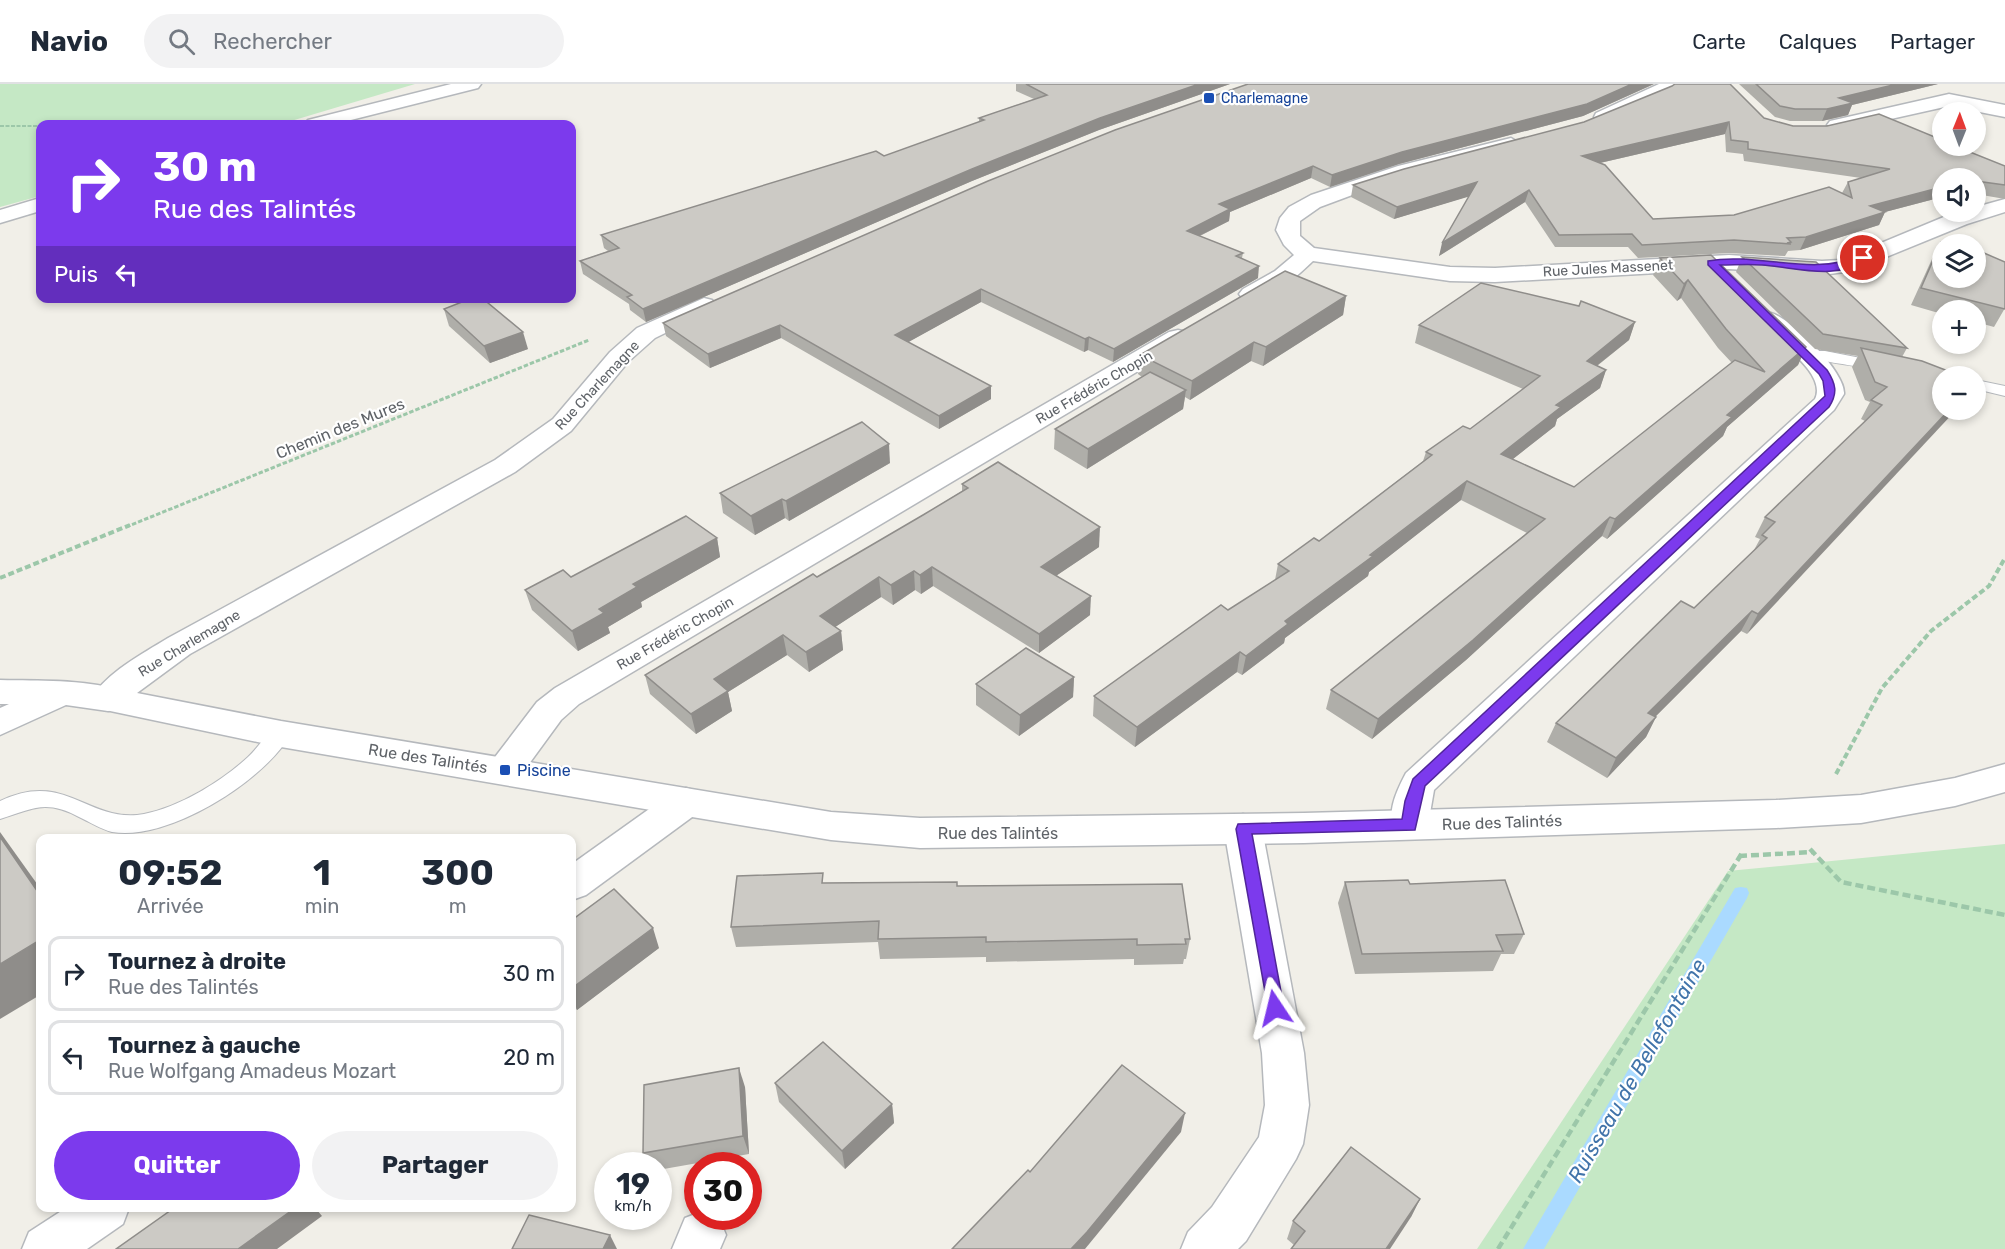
<!DOCTYPE html>
<html lang="fr">
<meta charset="utf-8">
<style>
body{margin:0;font-family:Rubik,sans-serif;background:#f2f2f3;color:#1f2937;height:100vh;display:flex;flex-direction:column;font-size:22px;white-space:nowrap}
*{box-sizing:border-box;margin:0}
p{font-size:20px;color:#747a83}
.icon{flex:none;width:33px;height:33px;fill:none;stroke:currentColor;stroke-width:2;stroke-linecap:round;stroke-linejoin:round}
.map{position:relative;flex:1;overflow:hidden}
.side{position:absolute;left:36px;top:750px;width:540px;height:378px;display:flex;flex-direction:column;background:#fff;border-radius:12px;box-shadow:0 3px 9px #0003}
.side>*{flex:none}
.hud{position:absolute;left:36px;top:36px;width:540px;height:183px;border-radius:12px;box-shadow:0 3px 9px #0003;background:#7c3aed;color:#fff;overflow:hidden}
.needle{width:39px;rotate:1deg}
.fabs{position:absolute;left:1932px;top:18px;display:grid;gap:12px}
.fabs a{display:grid;place-items:center;width:54px;height:54px;border-radius:50%;background:#fff;box-shadow:0 3px 9px #0003;font-size:30px}
.speed{position:absolute;left:594px;top:1068px;display:flex;gap:12px;font-size:30px;font-weight:700;text-align:center}
.speed>*{display:grid;place-content:center;width:78px;height:78px;border-radius:50%;background:#fff;box-shadow:0 3px 9px #0003;line-height:1}
.speed small{font-size:15px;font-weight:400}
.speed .limit{border:9px solid #d22;background:#fff;color:#111}
.pin{position:absolute;display:grid;place-items:center;width:51px;height:51px;color:#fff;margin:-26px;border:3px solid #fff;border-radius:50%;box-shadow:0 2px 6px #0007}
.me{position:absolute;width:66px;margin:-33px;rotate:350deg;stroke-linejoin:round;filter:drop-shadow(0 0 4px #0008)}
.turn{display:flex;align-items:center;gap:21px;height:126px;padding:0 18px;font-size:27px}
.turn .icon{width:78px;height:78px;stroke-width:2.5}
.turn b{display:block;font-size:42px;line-height:51px}
.then{display:flex;align-items:center;height:57px;padding:0 18px;background:#0003;gap:12px;font-size:22px}
.eta{display:flex;justify-content:space-evenly;align-items:center;height:102px;text-align:center}
.eta b{font-size:36px;font-weight:700;line-height:42px}
.button{display:flex;gap:12px;margin-top:auto;padding:12px 18px}
.button a{flex:1;height:69px;border-radius:36px;background:#7c3aed;color:#fff;font-size:24px;font-weight:700;line-height:69px;text-align:center}
.button a+a{background:#f2f2f3;color:#1f2937}
ul{padding:0;list-style:none}
li{display:flex;align-items:center;gap:18px;height:75px;margin:0 12px 9px;padding:0 6px;border:3px solid #e0e1e3;border-radius:12px}
li div{flex:1}
li b{display:block;font-size:22px}
li em{font-style:normal}
header{display:flex;align-items:center;gap:36px;box-sizing:border-box;height:84px;padding:0 30px;background:#fff;border-bottom:2px solid #e0e1e3}
header strong{font-size:28px}
nav{display:flex;gap:33px;margin-inline-start:auto;font-size:21px}
.search{width:420px;height:54px;background:#f2f2f3;display:flex;align-items:center;gap:15px;box-sizing:border-box;padding:0 21px;border-radius:33px;color:#747a83;font-size:22px}
.map>svg:first-child{display:block}
.green{fill:#c5e8c5}
.lines{fill:none;stroke-linecap:round;stroke-linejoin:round}
.stream{fill:#aadaff;fill-rule:evenodd}
.service-casing{stroke:#b5b8bc;stroke-width:2}
.minor-casing{stroke:#b5b8bc;stroke-width:3}
.tertiary-casing{stroke:#b5b8bc;stroke-width:3}
.path-far3{stroke:#9cc7a9;stroke-width:2;stroke-dasharray:4 1.5;stroke-linecap:butt}
.path-far2{stroke:#9cc7a9;stroke-width:3;stroke-dasharray:4.5 2;stroke-linecap:butt}
.path-far1{stroke:#9cc7a9;stroke-width:4;stroke-dasharray:6 3;stroke-linecap:butt}
.path{stroke:#9cc7a9;stroke-width:4.5;stroke-dasharray:8 4;stroke-linecap:butt}
.service{fill:#fff;fill-rule:evenodd}
.minor{fill:#fff;fill-rule:evenodd}
.tertiary{fill:#fff;fill-rule:evenodd}
.wall{fill:#afaea9;fill-rule:evenodd}
.shaded-wall{fill:#8f8d8a}
.building{fill:#cccac5;stroke:#8f8d8a;stroke-width:1.5;fill-rule:evenodd}
.route{fill:#7c3aed;stroke:#51269a;stroke-width:1.5}
.transit-dot{fill:#1a4fb4;stroke:#fff;stroke-width:2}
.labels{text-anchor:middle;stroke-width:4.5;stroke-linejoin:round;paint-order:stroke}
.far-transit-label{font-size:14px;fill:#164399;stroke:#fff;text-anchor:start}
.far-street-label{font-size:14px;fill:#5f6368;stroke:#fff}
.street-label{font-size:16px;fill:#5f6368;stroke:#fff}
.transit-label{font-size:16px;fill:#164399;stroke:#fff;text-anchor:start}
.near-water-label{font-size:21px;font-style:italic;fill:#4174aa;stroke:#fff}
</style>
<header>
<strong>Navio</strong>
<div class="search"><svg class="icon" aria-label="search" viewBox="0 0 24 24"><circle cx="10" cy="10" r="6"/><path d="M15 15l6 6"/></svg>Rechercher</div>
<nav><a>Carte</a><a>Calques</a><a>Partager</a></nav>
</header>
<div class="map">
<svg width="2005" height="1165" viewBox="0 0 2005 1165">
<rect width="100%" height="100%" fill="#f1efe8"/>
<g class="green">
<polygon points="0,0 415,0 281,40 40,40 40,112 0,123"/>
<polygon points="2005,760 2005,1165 1477,1165 1728,787"/>
</g>
<g class="lines">
<polygon class="stream" points="1741,803 1747,804 1749,809 1747,814 1544,1165 1523,1165 1735,804"/>
<defs>
<g id="service">
<path d="M1825,267L1881,278L1888,282L1881,286C1869,284 1803,275 1800,271L1807,267Z"/>
<polygon points="1976,296 2005,302 2005,312 1976,305"/>
<path d="M281,642L288,645L291,650C264,697 168,758 112,748C100,745 90,738 79,733C45,715 33,725 0,735V717C66,685 88,740 144,730C180,723 222,697 248,673C259,663 267,647 281,642Z"/>
</g>
<g id="minor">
<polygon points="451,0 481,0 478,4 335,40 305,40 308,36"/>
<polygon points="1659,0 1683,0 1680,4 1610,37 1596,37 1594,33 1596,29"/>
<polygon points="1949,10 2005,21 2005,33 1949,22 1837,47 1827,41 1830,37"/>
<path d="M1511,54L1521,60L1518,64L1433,85L1371,104L1320,123L1300,137V152L1314,164L1450,183L1495,184L1729,171L1822,177L1840,176L1951,130L1976,128V123L2005,115V128L1967,140L1852,187L1822,191L1729,185L1495,198L1450,197L1313,177C1296,193 1268,221 1243,215L1239,210L1243,205L1275,187L1294,171L1284,161L1276,146L1280,134L1289,123L1311,111L1398,82Z"/>
<polygon points="40,114 40,127 0,139 0,126"/>
<path d="M1771,229C1791,234 1846,288 1844,310L1834,326L1434,706L1428,741L1422,751L1409,755L1396,751C1385,731 1396,708 1406,689L1815,315C1828,288 1773,256 1759,236L1762,231Z"/>
<polygon points="1178,246 1187,248 1190,253 1187,258 579,620 561,636 518,695 505,699 492,695 487,686 492,677 537,618 555,604 1169,248"/>
<path d="M0,596C40,597 81,595 120,606L125,615L120,624L108,627L66,621L0,651V624L9,620H0Z"/>
<polygon points="686,704 699,708 704,718 699,728 586,811 572,816 572,780 673,708"/>
<polygon points="1243,730 1256,735 1262,745 1304,969 1309,1021 1303,1060 1296,1075 1246,1157 1238,1165 1181,1165 1188,1148 1212,1123 1259,1053 1265,1021 1262,969 1224,745 1230,735"/>
<polygon points="66,1124 129,1124 123,1140 87,1165 22,1165 29,1148"/>
<polygon points="698,1129 698,1132 719,1134 726,1151 720,1165 672,1165 685,1134"/>
</g>
<path id="tertiary" d="M704,214L712,216L716,221L712,226L655,254L628,278L571,347L515,388L190,570L137,609L281,637L831,728L920,734L1304,729L1776,716L1861,711L1955,694L2005,680V708L1955,722L1861,739L1776,744L1304,759L920,764L831,756L686,732L281,663L96,624L91,615C106,589 142,570 168,554L495,376L553,335L610,268L637,244Z"/>
</defs>
<use href="#service" class="service-casing"/>
<use href="#minor" class="minor-casing"/>
<use href="#tertiary" class="tertiary-casing"/>
<polyline class="path-far3" points="0,42 40,42"/>
<polyline class="path-far2" points="126,443 589,256"/>
<g class="path-far1">
<polyline points="0,494 130,441"/>
<polyline points="1836,690 1882,604 1931,547 1989,502 2005,474"/>
</g>
<g class="path">
<polyline points="1810,765 1841,798 2005,831"/>
<polyline points="1739,772 1813,768"/>
<polyline points="1498,1165 1742,769"/>
</g>
<use href="#service" class="service"/>
<use href="#minor" class="minor"/>
<use href="#tertiary" class="tertiary"/>
</g>
<g class="wall">
<polygon points="1016,0 1230,0 1099,46 972,97 646,238 630,226 629,220 583,190 580,177 608,167 604,164 601,151 884,72 979,38 979,34 1034,15 1016,7"/>
<polygon points="1248,0 1654,0 1583,32 1399,80 1330,103 1311,94 1230,128 1229,137 1200,152 1243,169 1242,174 1258,194 1113,278 1088,266 1084,268 981,218 908,258 991,302 991,315 939,345 781,254 710,284 666,252 663,239"/>
<polygon points="1739,0 1938,0 1852,21 1848,31 1822,37 1790,37 1775,33"/>
<path d="M1672,2L1764,34L1793,42L2005,82V115L1976,110V94H1942V113L1885,128L1879,141L1800,166L1788,167L1785,172L1729,169L1638,174L1628,163H1555L1525,118L1439,172L1469,112L1394,135L1351,113L1353,101L1584,38ZM1725,50L1726,68L1743,70L1744,77L1861,94L1848,98L1842,109L1734,131L1653,135L1600,79Z"/>
<polygon points="1941,158 2005,224 1994,243 1976,238 1976,226 1942,226 1942,230 1911,221 1932,175"/>
<polygon points="1742,173 1907,264 1902,273 1922,277 1747,550 1741,547 1655,633 1656,633 1646,653 1607,694 1547,658 1556,639 1694,524 1754,466 1760,455 1755,453 1765,433 1865,337 1861,335 1870,318 1865,316 1852,283 1858,272 1815,265 1736,188"/>
<polygon points="1660,174 1806,263 1798,281 1727,343 1723,352 1607,455 1602,452 1466,576 1372,655 1326,625 1331,606 1527,449 1461,416 1369,488 1368,492 1285,554 1284,559 1242,591 1237,588 1135,663 1093,632 1094,612 1275,496 1278,480 1319,457 1423,377 1426,368 1470,345 1523,305 1415,259 1419,241 1635,238 1629,256 1597,282 1606,286 1600,304 1557,335 1555,342 1513,375 1574,403 1732,279 1718,264 1681,214 1677,217 1653,191"/>
<polygon points="1346,212 1343,231 1263,282 1251,277 1190,316 1185,313 1183,325 1087,385 1054,365 1055,345 1142,293 1138,290 1140,271"/>
<polygon points="444,225 528,265 490,279 449,242"/>
<polygon points="890,379 789,437 785,434 755,451 723,429 720,409"/>
<polygon points="962,400 1099,463 1057,491 1090,531 1039,569 933,502 921,510 915,506 893,521 881,513 835,543 841,547 843,566 809,588 787,571 728,608 732,627 696,650 650,610 645,591 817,493 923,431 962,407"/>
<polygon points="717,454 720,473 641,518 642,523 608,543 610,549 578,567 532,526 525,506"/>
<polygon points="1074,593 1073,613 1019,652 976,621 976,600"/>
<polygon points="1345,798 1410,800 1524,850 1514,870 1501,870 1493,887 1355,890 1338,819"/>
<polygon points="825,799 958,802 1190,855 1186,875 1184,875 1183,880 1134,881 1134,875 986,878 986,873 880,875 878,858 736,863 731,843"/>
<polygon points="572,836 659,864 577,926 572,920"/>
<polygon points="775,999 892,1020 894,1039 845,1085 779,1018"/>
<polygon points="745,1003 749,1070 658,1086 658,1082 648,1082 643,1069"/>
<polygon points="1420,1115 1411,1133 1294,1161 1287,1155 1293,1137"/>
</g>
<g class="shaded-wall">
<polygon points="1199,0 1230,0 1099,46 972,97 646,238 643,225 972,85 1100,34"/>
<polygon points="1632,0 1654,0 1583,32 1399,80 1330,103 1332,91 1402,68"/>
<polygon points="1897,0 1938,0 1852,21 1848,31 1822,37 1827,25 1839,14"/>
<polygon points="1729,38 1725,50 1578,84 1582,72"/>
<polygon points="1313,82 1311,94 1230,128 1229,137 1185,159 1187,147 1219,120"/>
<polygon points="1477,98 1474,111 1394,135 1397,123"/>
<polygon points="1942,103 1942,113 1885,128 1879,141 1800,166 1806,153 1870,122"/>
<polygon points="1529,106 1525,118 1439,172 1442,159"/>
<polygon points="1259,182 1258,194 1113,278 1114,265"/>
<polygon points="1688,196 1681,214 1677,217 1684,200"/>
<polygon points="981,205 981,218 896,265 895,251"/>
<polygon points="1346,212 1343,231 1263,282 1266,263"/>
<polygon points="1635,238 1629,256 1580,295 1587,277"/>
<polygon points="780,241 781,254 710,284 708,270"/>
<polygon points="523,248 528,265 490,279 484,262"/>
<polygon points="1089,253 1088,266 1084,268 1085,255"/>
<polygon points="1254,258 1251,277 1190,316 1192,297"/>
<polygon points="1806,263 1798,281 1727,343 1723,352 1607,455 1615,435 1727,331"/>
<polygon points="1606,286 1600,304 1557,335 1555,342 1495,389 1501,370 1556,321"/>
<polygon points="991,302 991,315 939,345 939,332"/>
<polygon points="1186,306 1183,325 1087,385 1088,365"/>
<polygon points="1949,326 1956,326 1747,550 1758,530"/>
<polygon points="889,360 890,379 789,437 786,417"/>
<polygon points="1467,397 1461,416 1369,488 1368,492 1285,554 1284,559 1242,591 1246,572 1285,537"/>
<polygon points="782,415 785,434 755,451 751,432"/>
<polygon points="1610,433 1602,452 1466,576 1372,655 1378,635"/>
<polygon points="1100,443 1099,463 1041,502 1041,483"/>
<polygon points="717,454 720,473 641,518 642,523 608,543 610,549 578,567 572,547 633,500"/>
<polygon points="932,483 933,502 921,510 920,491"/>
<polygon points="914,487 915,506 893,521 891,501"/>
<polygon points="879,493 881,513 823,551 820,532"/>
<polygon points="1091,512 1090,531 1039,569 1039,550"/>
<polygon points="1752,527 1741,547 1639,649 1648,629"/>
<polygon points="841,547 843,566 809,588 806,568"/>
<polygon points="783,551 787,571 728,608 732,627 696,650 691,630 714,595"/>
<polygon points="1240,568 1237,588 1135,663 1137,643"/>
<polygon points="1074,593 1073,613 1019,652 1020,631"/>
<polygon points="1656,633 1646,653 1607,694 1616,674"/>
<polygon points="0,748 40,804 40,811 0,753"/>
<polygon points="653,844 659,864 577,926 572,911 572,904"/>
<polygon points="40,856 40,911 0,935 0,880"/>
<polygon points="739,984 745,1003 749,1070 743,1052"/>
<polygon points="892,1020 894,1039 845,1085 842,1067"/>
<polygon points="1185,1029 1181,1048 1085,1165 1071,1165"/>
<polygon points="1420,1115 1411,1133 1390,1165 1386,1165"/>
<polygon points="295,1124 320,1124 317,1126 322,1132 277,1165 238,1165"/>
<polygon points="610,1151 617,1165 603,1165"/>
</g>
<g class="building">
<polygon points="1026,0 1199,0 1100,34 972,85 643,225 627,213 632,211 580,177 619,164 601,151 876,67 884,72 984,36 979,34 1047,11"/>
<polygon points="1248,0 1632,0 1587,20 1402,68 1332,91 1313,82 1219,120 1230,125 1187,147 1243,169 1236,172 1259,182 1114,265 1089,253 1085,255 981,205 895,251 991,302 939,332 780,241 708,270 663,239 988,97 1115,46"/>
<path d="M1675,0H1730L1764,34L1793,42H1827L1879,30L1942,56V62H1955L2005,82V101L1976,97V94H1942V103L1870,122L1885,128L1806,153L1787,154L1791,158L1787,159L1791,160L1734,156L1642,161L1632,150L1559,151L1529,106L1442,159L1477,98L1397,123L1353,101L1404,85L1584,38L1672,2ZM1729,38L1731,56L1748,58V65L1890,85L1848,98L1852,114L1829,103L1734,131L1653,135L1605,81L1582,72Z"/>
<polygon points="1756,0 1897,0 1839,14 1853,19 1827,25 1795,25 1780,22"/>
<polygon points="1941,158 1951,160 1942,160 1942,194 1976,194 1976,166 1984,169 2005,178 2005,225 1921,204"/>
<polygon points="1711,171 1806,263 1727,331 1732,333 1615,435 1610,433 1473,556 1378,635 1331,606 1545,435 1467,397 1370,471 1373,472 1285,537 1288,540 1246,572 1240,568 1137,643 1094,612 1221,521 1228,526 1289,487 1278,480 1314,454 1319,457 1432,371 1426,368 1463,342 1470,345 1540,292 1419,241 1481,199 1579,222 1581,217 1635,238 1587,277 1606,286 1556,321 1561,323 1501,370 1574,403 1735,276 1765,288 1726,245 1688,196 1684,200 1660,174"/>
<polygon points="1742,173 1816,178 1907,264 1823,250"/>
<polygon points="1285,187 1346,212 1266,263 1254,258 1192,297 1140,271"/>
<polygon points="472,214 482,214 523,248 484,262 444,225"/>
<polygon points="1861,264 1922,277 1961,292 1942,292 1942,326 1949,326 1758,530 1752,527 1648,629 1656,633 1616,674 1556,639 1681,517 1694,524 1767,454 1762,451 1775,438 1765,433 1882,321 1871,316 1887,303 1875,298"/>
<polygon points="1150,288 1186,306 1088,365 1055,345"/>
<polygon points="862,338 889,360 786,417 782,415 751,432 720,409"/>
<polygon points="998,378 1100,443 1041,483 1091,512 1039,550 932,483 920,491 914,487 891,501 879,493 820,532 841,547 806,568 783,551 714,595 728,607 691,630 645,591 813,490 817,493 923,431 968,404 962,400"/>
<polygon points="686,432 717,454 633,500 637,503 599,525 604,529 572,547 525,506 563,486 571,493"/>
<polygon points="1026,564 1074,593 1020,631 976,600"/>
<polygon points="0,753 40,811 40,856 0,880"/>
<polygon points="823,789 822,799 957,798 957,802 1182,800 1190,855 1185,855 1186,860 1137,861 1137,855 986,858 986,853 878,855 879,837 731,843 737,792"/>
<polygon points="1408,796 1410,800 1505,796 1524,850 1496,851 1503,867 1362,870 1345,798"/>
<polygon points="614,805 653,844 572,904 572,836"/>
<polygon points="823,958 892,1020 842,1067 775,999"/>
<polygon points="1122,981 1185,1029 1087,1148 1071,1165 952,1165 1028,1086 1030,1088"/>
<polygon points="739,984 743,1052 643,1069 644,1001"/>
<polygon points="1351,1063 1420,1115 1386,1165 1291,1165 1305,1147 1293,1137"/>
<polygon points="174,1124 295,1124 238,1165 116,1165"/>
<polygon points="529,1131 610,1151 603,1165 512,1165"/>
</g>
<path class="route" d="M1859,172L1867,174C1839,198 1795,183 1762,181C1748,180 1734,181 1720,181L1827,286C1836,300 1838,309 1829,323L1425,702L1415,746L1252,750L1284,924L1281,930L1275,932L1269,930L1236,745L1238,740L1402,735L1405,717L1413,695L1825,312L1823,297L1819,290L1708,181V177C1758,168 1812,193 1859,172Z"/>
<g class="transit-dot">
<rect x="1203" y="8" width="12" height="12" rx="3"/>
<rect x="499" y="680" width="12" height="12" rx="3"/>
</g>
<g class="labels">
<g class="far-transit-label">
<text x="1221" y="19">Charlemagne</text>
</g>
<g class="far-street-label">
<text transform="translate(1608 184) rotate(-3)" y="5">Rue Jules Massenet</text>
<text transform="translate(597 301) rotate(-47)" y="5">Rue Charlemagne</text>
<text transform="translate(1094 303) rotate(-30)" y="5">Rue Frédéric Chopin</text>
<text transform="translate(675 549) rotate(-30)" y="5">Rue Frédéric Chopin</text>
<text transform="translate(189 559) rotate(-31)" y="5">Rue Charlemagne</text>
</g>
<g class="street-label">
<text transform="translate(340 344) rotate(-22)" y="6">Chemin des Mures</text>
<text transform="translate(428 674) rotate(9)" y="6">Rue des Talintés</text>
<text transform="translate(1502 738) rotate(-2)" y="6">Rue des Talintés</text>
<text x="998" y="755">Rue des Talintés</text>
</g>
<g class="transit-label">
<text x="517" y="692">Piscine</text>
</g>
<g class="near-water-label">
<text transform="translate(1637 987) rotate(-60)" y="7">Ruisseau de Bellefontaine</text>
</g>
</g>
</svg>
<div class="fabs">
<a><svg class="needle" viewBox="-14 -14 28 28"><path d="M0-13l5 13h-10z" fill="#e53935"/><path d="M0 13l5-13h-10z" fill="#747a83"/></svg></a>
<a><svg class="icon" aria-label="sound" viewBox="0 0 24 24"><path d="M4 9h4l5-4v14l-5-4H4zM17 9q2 3 0 6"/></svg></a>
<a><svg class="icon" aria-label="layers" viewBox="0 0 24 24"><path d="M12 4l9 5-9 5-9-5zM3 14l9 5 9-5"/></svg></a>
<a>+</a>
<a>−</a>
</div>
<div class="speed"><div>19<small>km/h</small></div><div class="limit">30</div></div>
<div class="pin" style="left:1863px;top:174px;background:#d93025"><svg class="icon" aria-label="arrive" viewBox="0 0 24 24"><path d="M6 21V4h12l-3 4 3 4H6"/></svg></div>
<svg class="me" style="left:1275px;top:924px" viewBox="-20 -20 40 40"><path d="M0-17L14 15 0 8-14 15z" fill="#7c3aed" stroke="#fff" stroke-width="4"/></svg>
<div class="hud">
<div class="turn"><svg class="icon" aria-label="right" viewBox="0 0 24 24"><path d="M7 20v-9h11M14 6l5 5-5 5"/></svg><div><b>30 m</b>Rue des Talintés</div></div>
<div class="then">Puis<svg class="icon" aria-label="left" viewBox="0 0 24 24"><path d="M17 20v-9H6M10 6l-5 5 5 5"/></svg></div>
</div>
<section class="side">
<div class="eta">
<div><b>09:52</b><p>Arrivée</p></div>
<div><b>1</b><p>min</p></div>
<div><b>300</b><p>m</p></div>
</div>
<ul>
<li><svg class="icon" aria-label="right" viewBox="0 0 24 24"><path d="M7 20v-9h11M14 6l5 5-5 5"/></svg><div><b>Tournez à droite</b><p>Rue des Talintés</p></div><em>30 m</em></li>
<li><svg class="icon" aria-label="left" viewBox="0 0 24 24"><path d="M17 20v-9H6M10 6l-5 5 5 5"/></svg><div><b>Tournez à gauche</b><p>Rue Wolfgang Amadeus Mozart</p></div><em>20 m</em></li>
</ul>
<div class="button"><a>Quitter</a><a>Partager</a></div>
</section>
</div>
